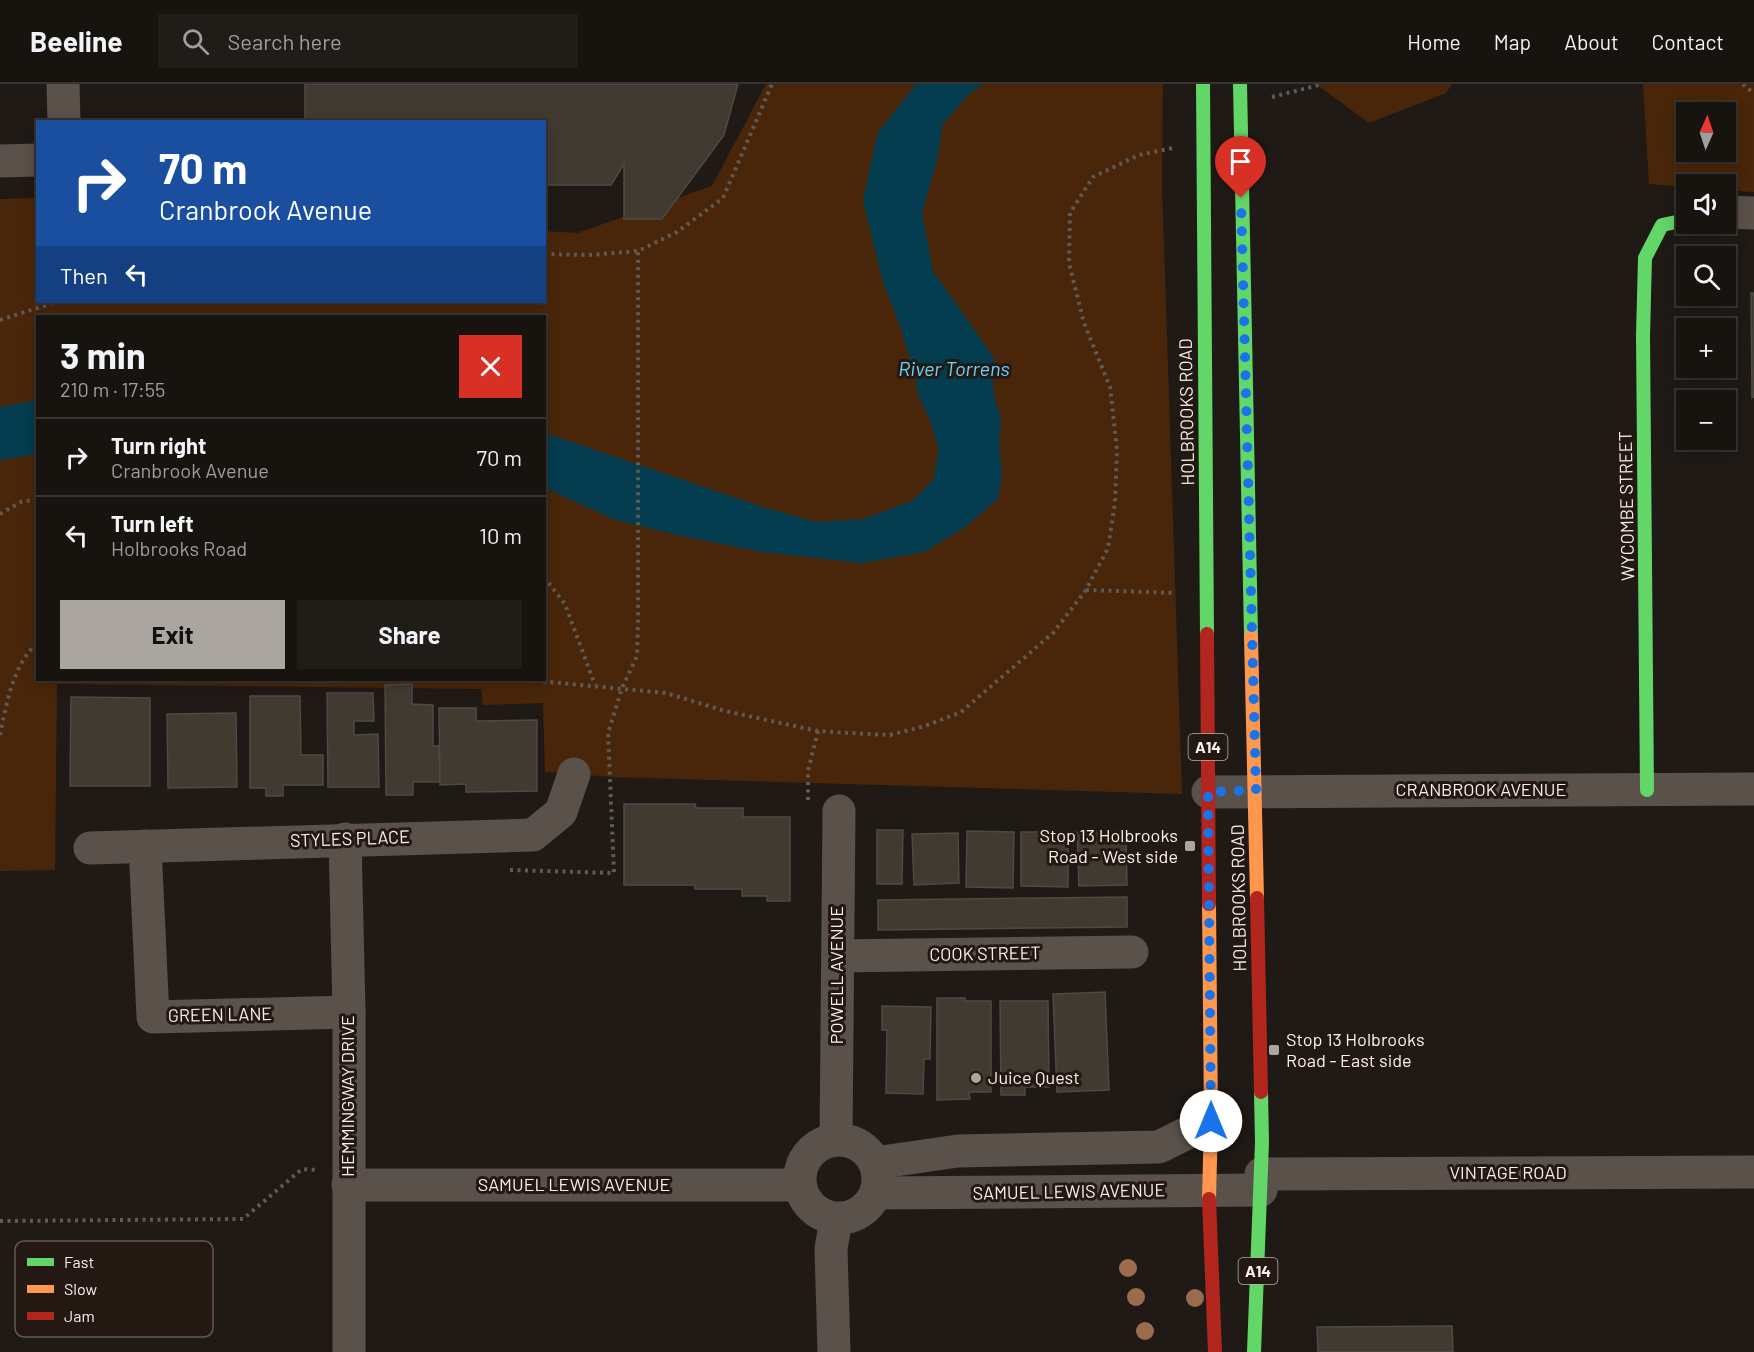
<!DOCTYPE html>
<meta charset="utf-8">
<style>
body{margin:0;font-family:Barlow,sans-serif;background:#201d19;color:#f1f3f6;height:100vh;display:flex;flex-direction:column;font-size:22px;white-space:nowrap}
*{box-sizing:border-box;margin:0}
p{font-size:20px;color:#9e9e9f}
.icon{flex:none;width:33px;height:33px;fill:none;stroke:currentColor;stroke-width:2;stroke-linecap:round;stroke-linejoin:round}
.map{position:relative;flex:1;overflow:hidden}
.details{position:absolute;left:36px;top:231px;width:510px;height:366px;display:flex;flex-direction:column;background:#171410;border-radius:0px;box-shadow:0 3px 15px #0003,0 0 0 2px #363330}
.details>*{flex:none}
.guide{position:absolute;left:36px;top:36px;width:510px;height:183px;border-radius:0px;box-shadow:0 3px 15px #0003,0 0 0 2px #363330;background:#1a4fa0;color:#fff;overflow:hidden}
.needle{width:39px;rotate:3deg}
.buttons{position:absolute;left:1676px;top:18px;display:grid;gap:12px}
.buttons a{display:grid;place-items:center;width:60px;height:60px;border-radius:0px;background:#171410;box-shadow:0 3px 15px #0003,0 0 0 2px #363330;font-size:30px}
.pin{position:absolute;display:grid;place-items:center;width:51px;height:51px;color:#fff;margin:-62px -26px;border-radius:50% 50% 50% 0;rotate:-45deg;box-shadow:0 0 6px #0007}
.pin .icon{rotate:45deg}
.me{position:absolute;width:66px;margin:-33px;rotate:0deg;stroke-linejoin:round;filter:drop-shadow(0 0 4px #0008)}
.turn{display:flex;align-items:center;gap:21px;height:126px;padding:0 24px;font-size:27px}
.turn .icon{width:78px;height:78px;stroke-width:2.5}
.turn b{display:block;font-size:42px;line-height:51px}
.then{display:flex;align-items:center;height:57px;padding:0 24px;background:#0003;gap:12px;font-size:22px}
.round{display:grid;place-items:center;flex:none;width:63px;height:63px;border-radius:0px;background:#201d19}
.summary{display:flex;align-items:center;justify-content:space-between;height:102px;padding:0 24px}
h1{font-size:36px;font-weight:700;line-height:45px}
.button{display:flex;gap:12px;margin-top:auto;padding:12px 24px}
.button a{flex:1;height:69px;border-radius:0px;background:#aba5a0;color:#111;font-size:24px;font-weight:700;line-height:69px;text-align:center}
.button a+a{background:#201d19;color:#f1f3f6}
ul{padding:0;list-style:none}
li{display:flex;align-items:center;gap:18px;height:78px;padding:0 24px;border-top:2px solid #363330}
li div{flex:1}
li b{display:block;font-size:22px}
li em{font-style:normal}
header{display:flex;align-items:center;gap:36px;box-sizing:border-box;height:84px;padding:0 30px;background:#171410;border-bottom:2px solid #363330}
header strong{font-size:28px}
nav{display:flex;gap:33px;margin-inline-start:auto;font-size:21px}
.search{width:420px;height:54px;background:#201d19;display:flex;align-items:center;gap:15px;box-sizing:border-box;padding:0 21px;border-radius:0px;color:#9e9e9f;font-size:22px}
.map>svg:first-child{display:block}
.green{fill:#492609;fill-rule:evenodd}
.water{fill:#033d4f}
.building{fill:#413a31;stroke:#4d4945;stroke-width:1.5}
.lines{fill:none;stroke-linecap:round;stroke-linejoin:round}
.path{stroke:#605a55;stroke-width:4;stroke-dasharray:3 4.5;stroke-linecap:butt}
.street{stroke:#5a514a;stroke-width:33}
.fast{stroke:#63d668;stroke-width:14}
.slow{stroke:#ff974d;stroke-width:14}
.jam{stroke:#b3261e;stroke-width:14}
.tree{fill:#9a6c4d}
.route{stroke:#1a73e8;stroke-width:10;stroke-dasharray:0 18}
.poi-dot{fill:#aba5a0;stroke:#231912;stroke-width:2}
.labels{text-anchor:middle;stroke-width:6;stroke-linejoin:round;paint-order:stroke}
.shield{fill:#231912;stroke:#b7b0aa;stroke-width:1.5}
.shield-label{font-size:16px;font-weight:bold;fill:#f7f0eb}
.street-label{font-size:18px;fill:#f7f0eb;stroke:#231912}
.poi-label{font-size:18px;fill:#f7f0eb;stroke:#231912;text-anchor:start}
.water-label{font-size:20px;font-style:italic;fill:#6ad5ff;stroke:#231912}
.key{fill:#231912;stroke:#635a53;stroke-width:1.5}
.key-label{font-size:16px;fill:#f7f0eb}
</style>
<header>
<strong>Beeline</strong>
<div class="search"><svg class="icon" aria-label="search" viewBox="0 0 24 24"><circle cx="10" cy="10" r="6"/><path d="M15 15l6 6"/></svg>Search here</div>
<nav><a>Home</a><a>Map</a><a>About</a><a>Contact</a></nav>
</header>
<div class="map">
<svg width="1754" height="1268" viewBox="0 0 1754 1268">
<rect width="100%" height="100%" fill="#1f1a16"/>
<g class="green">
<path d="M766,0H1163L1162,100L1182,710L613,693L545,688L543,619L483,621L481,605L57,600L55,786L0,787V115L37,114L38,218H544L545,147L577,149L712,102ZM38,232H544V596H38Z"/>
<polygon points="1316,0 1452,0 1446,9 1369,39"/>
<path d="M1643,0H1754V108L1725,106V100H1686V103L1649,100ZM1686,28H1725V68H1686Z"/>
</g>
<g class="water">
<polygon points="916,0 984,0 970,9 943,40 937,76 922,129 933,187 994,274 993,308 1001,335 999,357 1002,392 998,415 964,444 924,468 862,479 761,468 677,451 613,435 545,404 545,349 763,423 816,438 863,435 912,417 933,396 939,367 930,336 918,311 915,291 900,242 882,195 863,116 878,48"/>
<polygon points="37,316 37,370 0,376 0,323"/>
</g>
<g class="building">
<polygon points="305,0 738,0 724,51 662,135 624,135 624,80 611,101 544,101 544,38 305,38"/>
<polygon points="1751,209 1754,209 1754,313 1752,314"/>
<polygon points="412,600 412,620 433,621 433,662 439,662 440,698 413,698 413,711 386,711 385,601"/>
<polygon points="327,609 373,609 374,637 354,637 354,651 378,650 379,703 328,703"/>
<polygon points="250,612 300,612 301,671 323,671 323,701 283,701 283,712 266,712 266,704 250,704"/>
<polygon points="71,613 150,614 150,702 70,702"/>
<polygon points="439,624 476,624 476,637 537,636 537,707 466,708 466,700 440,701"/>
<polygon points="236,629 237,703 168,704 167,630"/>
<polygon points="624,720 695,720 696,724 743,724 743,733 790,733 790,817 767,817 767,812 742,812 742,805 695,805 695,801 624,801"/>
<polygon points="877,746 903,746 902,800 877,800"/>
<polygon points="967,747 1014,748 1013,804 966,803"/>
<polygon points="1126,747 1127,801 1079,802 1077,748"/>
<polygon points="1021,748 1068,748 1068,803 1021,802"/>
<polygon points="958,749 959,799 914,801 912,750"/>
<polygon points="1127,813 1127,843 878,846 878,816"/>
<polygon points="1105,908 1109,1006 1057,1008 1053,910"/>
<polygon points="937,914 965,914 965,917 991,917 991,1008 969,1008 970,1015 937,1016"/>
<polygon points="1000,917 1048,917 1049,1003 1025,1003 1025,1011 1001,1011"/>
<polygon points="882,922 931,923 930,975 924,975 923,1010 886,1009 887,946 882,946"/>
<polygon points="1452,1242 1453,1268 1318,1268 1317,1243"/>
</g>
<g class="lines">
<g class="path">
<polyline points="1743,0 1754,10"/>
<polyline points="1272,13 1323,0"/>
<polyline points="544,170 589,171 638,167 677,148 723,114 772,0"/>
<polyline points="0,236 56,218"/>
<polyline points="0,430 21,418 38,415"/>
<polyline points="544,493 565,520 595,601"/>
<polyline points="1086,506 1176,509"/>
<polyline points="528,596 666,609 725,627 818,647 850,649 890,651 925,642 961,628 1053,549 1086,506 1108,464 1115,419 1117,366 1110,303 1084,239 1069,179 1070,129 1093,93 1139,71 1173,64"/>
<path d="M0,651C7,619 12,582 38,558"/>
<polyline points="808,716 808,687 818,647"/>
<polyline points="510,786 614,789 608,649 622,604 637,572 638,537 638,167"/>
<polyline points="0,1137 243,1135 302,1085 317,1086"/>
</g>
<g class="street">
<polyline points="63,0 64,38"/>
<polyline points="0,77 38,76"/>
<polyline points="1725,128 1754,129"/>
<polyline points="1208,708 1754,705"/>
<polyline points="345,755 349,928 349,1268"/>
<polyline points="145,762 153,933 349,928"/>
<polyline points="90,764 533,751 561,728 574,690"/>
<polyline points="838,872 1132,868"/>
<circle cx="839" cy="1095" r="39"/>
<polyline points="836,1056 839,727"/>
<polyline points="875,1079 958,1067 1159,1063 1211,1037"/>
<polyline points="1261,1090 1754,1088"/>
<polyline points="348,1101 800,1101"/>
<polyline points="876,1109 1261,1106"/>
<polyline points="834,1268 831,1165 836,1135"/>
</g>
<g class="fast">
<polyline points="1203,0 1207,550"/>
<polyline points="1240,0 1251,552"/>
<polyline points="1647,706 1643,252 1645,174 1662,141 1686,136"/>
<polyline points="1254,1268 1262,1058 1261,1008"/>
</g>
<g class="slow">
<polyline points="1251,552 1257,814"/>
<polyline points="1209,1115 1211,1037 1209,820"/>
</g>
<g class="jam">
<polyline points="1207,550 1209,820"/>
<polyline points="1257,814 1261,1008"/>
<polyline points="1209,1115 1215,1268"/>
</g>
</g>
<g class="tree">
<circle cx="1128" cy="1184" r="9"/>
<circle cx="1136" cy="1213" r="9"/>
<circle cx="1195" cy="1214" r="9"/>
<circle cx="1145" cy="1247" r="9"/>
</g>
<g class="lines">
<polyline class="route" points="1211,1037 1208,708 1256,706 1241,114"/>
</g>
<g class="poi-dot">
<rect x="1184" y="756" width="12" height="12" rx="3"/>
<rect x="1268" y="960" width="12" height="12" rx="3"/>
<circle cx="976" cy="994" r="6"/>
</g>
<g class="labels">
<g class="shield">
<rect x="1188.5" y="650" width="39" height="26" rx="4.5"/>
<rect x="1238.5" y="1174" width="39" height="26" rx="4.5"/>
</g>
<g class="shield-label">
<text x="1208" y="669">A14</text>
<text x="1258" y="1193">A14</text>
</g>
<g class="street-label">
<text transform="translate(1187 328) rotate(-91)" y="6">HOLBROOKS ROAD</text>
<text transform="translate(1627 422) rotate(-91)" y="6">WYCOMBE STREET</text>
<text x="1481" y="712">CRANBROOK AVENUE</text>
<text transform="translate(350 755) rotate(-2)" y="6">STYLES PLACE</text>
<text transform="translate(1239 814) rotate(-91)" y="6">HOLBROOKS ROAD</text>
<text transform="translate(985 870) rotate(-1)" y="6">COOK STREET</text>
<text transform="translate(837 891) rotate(-90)" y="6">POWELL AVENUE</text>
<text transform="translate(220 931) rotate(-1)" y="6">GREEN LANE</text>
<text transform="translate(348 1012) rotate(-90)" y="6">HEMMINGWAY DRIVE</text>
<text x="1508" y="1095">VINTAGE ROAD</text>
<text x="574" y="1107">SAMUEL LEWIS AVENUE</text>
<text transform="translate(1069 1108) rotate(-1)" y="6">SAMUEL LEWIS AVENUE</text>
</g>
<g class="poi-label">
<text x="1178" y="758" text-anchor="end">Stop 13 Holbrooks<tspan x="1178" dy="21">Road - West side</tspan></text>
<text x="1286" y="962">Stop 13 Holbrooks<tspan x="1286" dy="21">Road - East side</tspan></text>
<text x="988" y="1000">Juice Quest</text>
</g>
<g class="water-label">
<text x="954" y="292">River Torrens</text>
</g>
</g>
<rect x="15" y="1157" width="198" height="96" rx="9" class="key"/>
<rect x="27" y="1174" width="27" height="8" fill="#63d668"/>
<rect x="27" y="1201" width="27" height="8" fill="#ff974d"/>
<rect x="27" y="1228" width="27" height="8" fill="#b3261e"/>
<g class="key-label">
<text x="64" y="1184">Fast</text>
<text x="64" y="1211">Slow</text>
<text x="64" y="1238">Jam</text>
</g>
</svg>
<div class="buttons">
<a><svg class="needle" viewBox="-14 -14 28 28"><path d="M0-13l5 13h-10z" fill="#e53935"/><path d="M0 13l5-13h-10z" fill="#9e9e9f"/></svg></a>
<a><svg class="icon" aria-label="sound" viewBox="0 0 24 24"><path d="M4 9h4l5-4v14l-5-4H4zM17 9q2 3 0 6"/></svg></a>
<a><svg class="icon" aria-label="search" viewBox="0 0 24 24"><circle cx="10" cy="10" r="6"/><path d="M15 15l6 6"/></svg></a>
<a>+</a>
<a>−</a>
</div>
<div class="pin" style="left:1241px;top:114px;background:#d93025"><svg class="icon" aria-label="arrive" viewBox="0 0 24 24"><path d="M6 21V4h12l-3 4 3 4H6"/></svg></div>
<svg class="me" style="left:1211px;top:1037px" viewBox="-20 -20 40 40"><circle r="19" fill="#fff"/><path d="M0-13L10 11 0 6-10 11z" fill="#1a73e8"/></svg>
<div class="guide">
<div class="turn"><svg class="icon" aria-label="right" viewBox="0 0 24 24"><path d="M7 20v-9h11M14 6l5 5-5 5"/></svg><div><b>70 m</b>Cranbrook Avenue</div></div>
<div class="then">Then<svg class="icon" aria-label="left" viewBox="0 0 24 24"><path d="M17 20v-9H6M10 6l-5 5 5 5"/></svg></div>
</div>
<section class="details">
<div class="summary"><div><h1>3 min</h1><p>210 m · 17:55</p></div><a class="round" style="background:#d93025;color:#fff"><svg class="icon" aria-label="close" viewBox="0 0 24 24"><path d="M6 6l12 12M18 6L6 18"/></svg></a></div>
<ul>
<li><svg class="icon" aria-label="right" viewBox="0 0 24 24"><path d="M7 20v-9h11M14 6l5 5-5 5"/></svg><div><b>Turn right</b><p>Cranbrook Avenue</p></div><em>70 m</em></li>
<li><svg class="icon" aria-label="left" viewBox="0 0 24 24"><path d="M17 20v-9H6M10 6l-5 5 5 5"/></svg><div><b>Turn left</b><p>Holbrooks Road</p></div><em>10 m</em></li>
</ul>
<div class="button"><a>Exit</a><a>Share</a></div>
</section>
</div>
